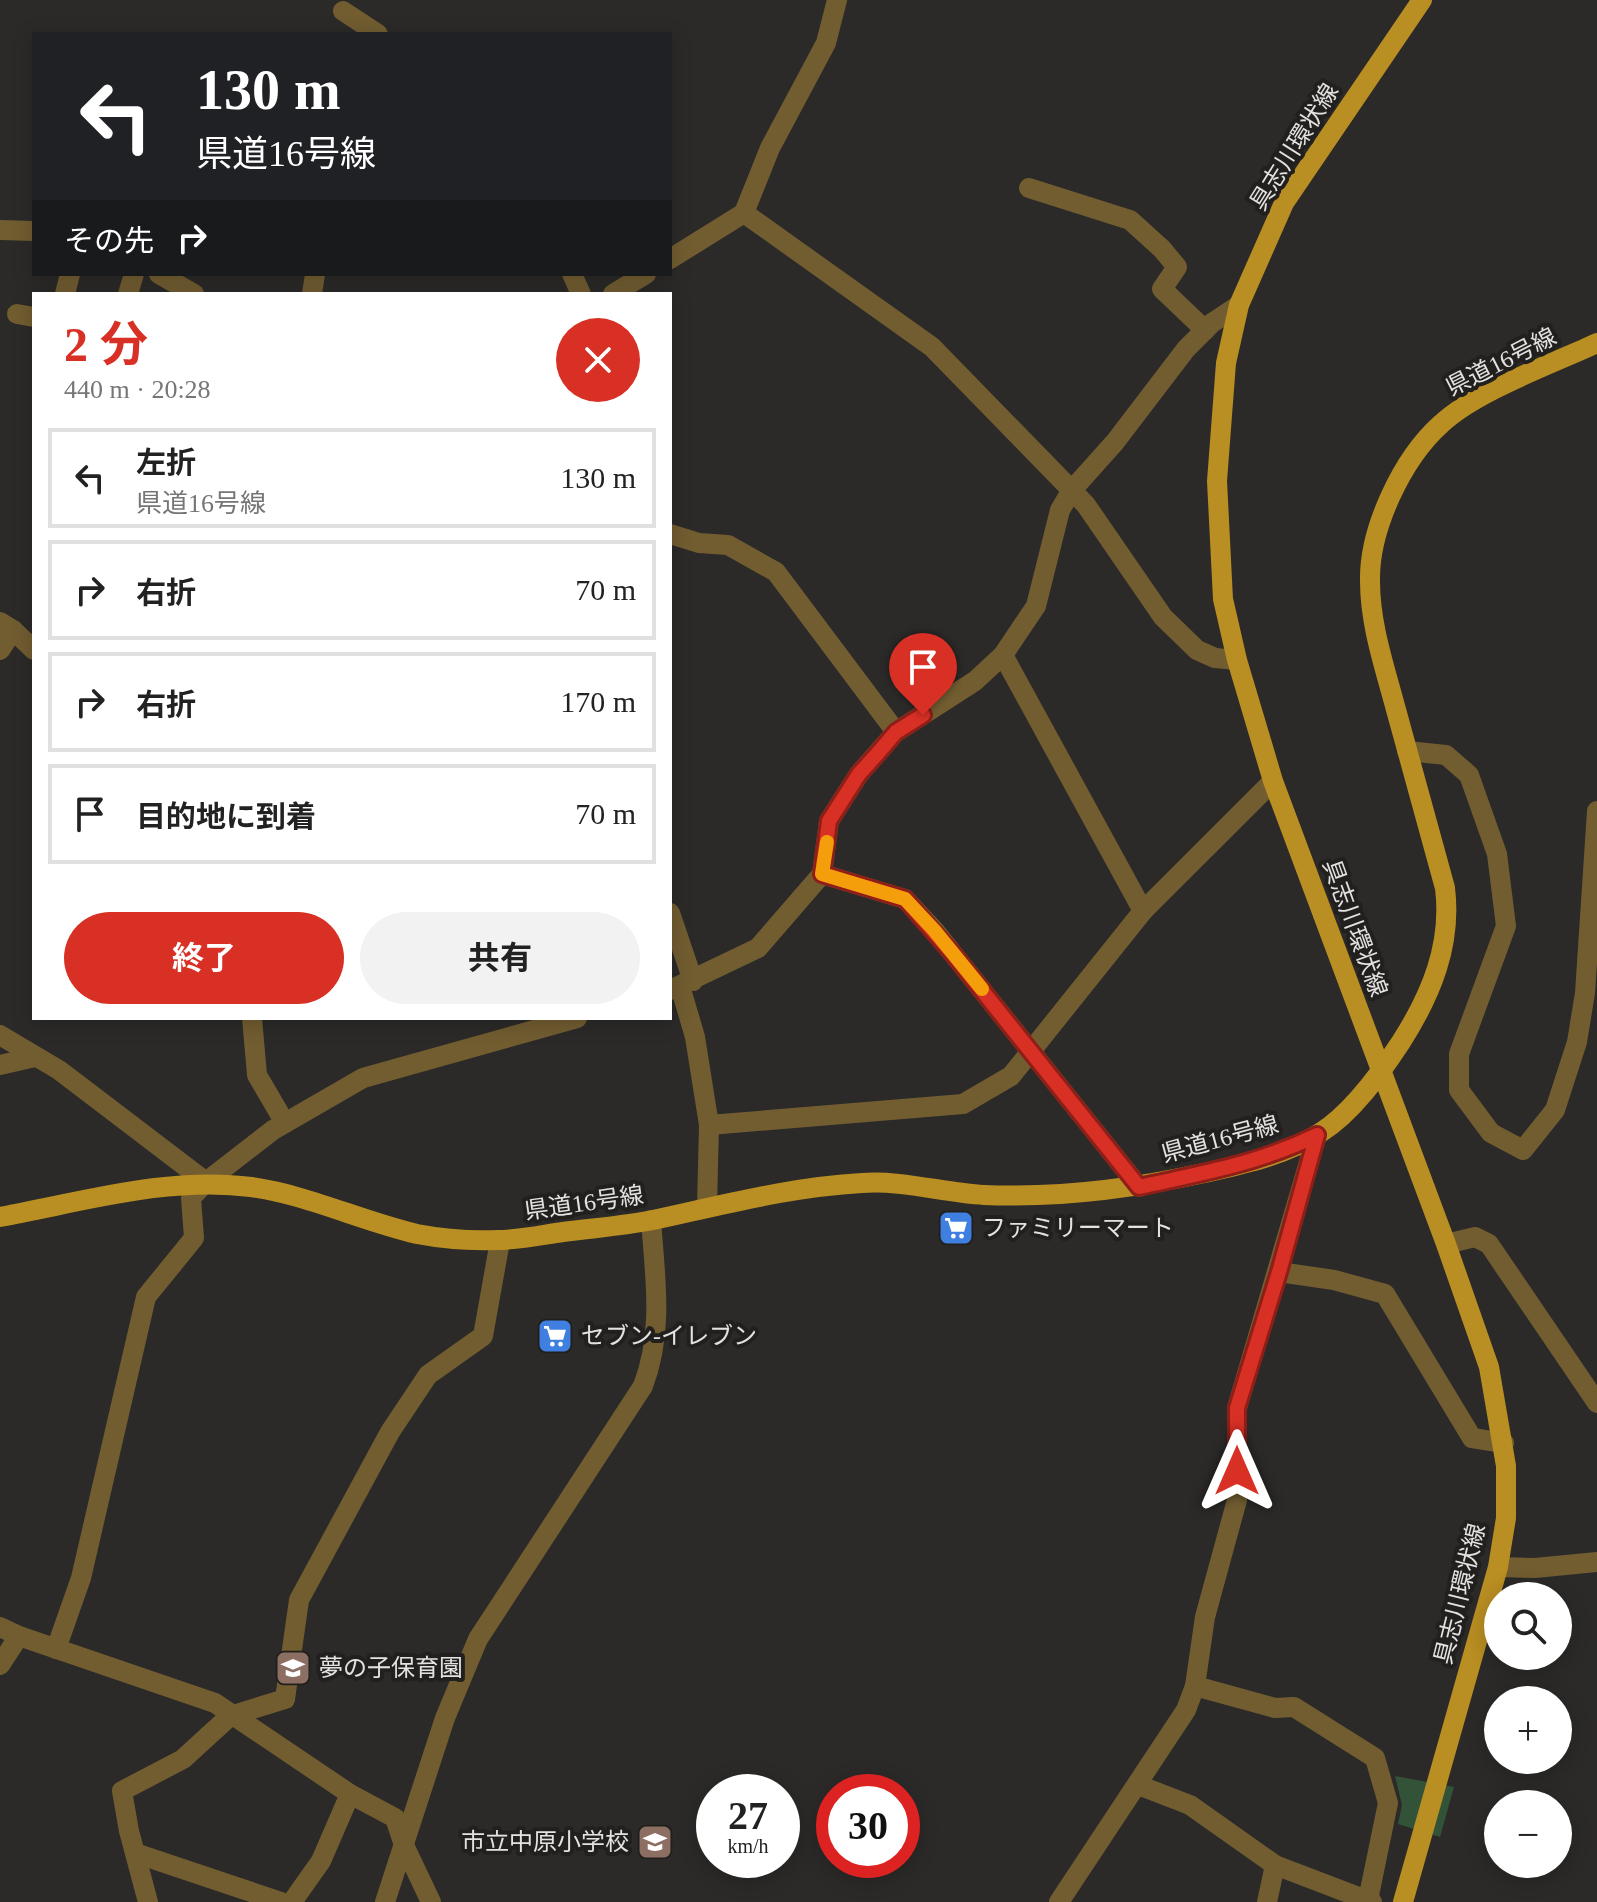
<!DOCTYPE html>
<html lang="ja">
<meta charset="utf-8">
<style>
body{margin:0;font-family:"Times New Roman","Noto Sans JP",serif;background:#f2f2f2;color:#222;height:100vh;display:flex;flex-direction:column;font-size:30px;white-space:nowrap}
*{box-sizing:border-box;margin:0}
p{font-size:26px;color:#767676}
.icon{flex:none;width:44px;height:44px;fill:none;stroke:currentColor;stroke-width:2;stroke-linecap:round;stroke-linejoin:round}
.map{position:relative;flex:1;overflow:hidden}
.details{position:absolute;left:32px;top:292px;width:640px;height:728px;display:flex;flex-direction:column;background:#fff;border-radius:0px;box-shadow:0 4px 20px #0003}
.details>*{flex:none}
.banner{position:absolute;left:32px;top:32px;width:640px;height:244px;border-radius:0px;box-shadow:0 4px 20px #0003;background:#202124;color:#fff;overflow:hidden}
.tools{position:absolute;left:1484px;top:1582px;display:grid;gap:16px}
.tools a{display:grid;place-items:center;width:88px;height:88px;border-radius:50%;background:#fff;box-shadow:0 4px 20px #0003;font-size:40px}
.speed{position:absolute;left:696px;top:1774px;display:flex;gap:16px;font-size:40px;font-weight:700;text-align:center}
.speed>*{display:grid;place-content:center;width:104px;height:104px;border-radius:50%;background:#fff;box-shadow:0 4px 20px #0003;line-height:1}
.speed small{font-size:20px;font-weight:400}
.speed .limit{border:12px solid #d22;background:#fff;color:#111}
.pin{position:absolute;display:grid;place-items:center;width:68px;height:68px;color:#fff;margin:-82px -34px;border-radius:50% 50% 50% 0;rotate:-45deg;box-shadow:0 0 8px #0007}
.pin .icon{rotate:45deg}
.me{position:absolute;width:88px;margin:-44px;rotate:0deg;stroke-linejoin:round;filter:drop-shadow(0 0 6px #0008)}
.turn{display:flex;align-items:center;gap:28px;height:168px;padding:0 32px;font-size:36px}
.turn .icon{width:104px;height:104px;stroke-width:2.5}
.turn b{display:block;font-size:56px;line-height:68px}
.then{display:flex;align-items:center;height:76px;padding:0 32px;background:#0003;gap:16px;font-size:30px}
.round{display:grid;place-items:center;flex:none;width:84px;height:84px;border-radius:42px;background:#f2f2f2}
.summary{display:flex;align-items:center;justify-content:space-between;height:136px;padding:0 32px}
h1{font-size:48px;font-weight:700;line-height:60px;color:#d93025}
.button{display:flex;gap:16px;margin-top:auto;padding:16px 32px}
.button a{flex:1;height:92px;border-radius:48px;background:#d93025;color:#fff;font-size:32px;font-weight:700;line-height:92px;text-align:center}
.button a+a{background:#f2f2f2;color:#222}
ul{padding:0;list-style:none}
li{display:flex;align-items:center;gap:24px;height:100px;margin:0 16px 12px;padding:0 16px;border:4px solid #e0e0e0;border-radius:0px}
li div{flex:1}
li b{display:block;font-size:30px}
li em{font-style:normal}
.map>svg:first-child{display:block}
.green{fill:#335339}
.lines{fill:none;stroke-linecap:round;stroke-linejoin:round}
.minor{stroke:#725d31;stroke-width:20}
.major{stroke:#b98e22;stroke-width:20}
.route-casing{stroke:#8d1f18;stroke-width:20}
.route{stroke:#d93025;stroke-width:14}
.slow{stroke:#f59e0b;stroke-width:14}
.labels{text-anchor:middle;stroke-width:8;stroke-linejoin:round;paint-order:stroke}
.street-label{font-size:24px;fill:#e3e2e1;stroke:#22201e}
.poi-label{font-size:24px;fill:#e3e2e1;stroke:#22201e;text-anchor:start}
</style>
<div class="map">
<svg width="1597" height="1902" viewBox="0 0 1597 1902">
<rect width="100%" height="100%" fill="#2b2a28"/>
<polygon class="green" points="1395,1776 1454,1787 1440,1837 1398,1824 1402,1805"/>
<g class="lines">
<g class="minor">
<polyline points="343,11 378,34"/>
<polyline points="1029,188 1130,220 1162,249 1177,267 1162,289 1205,330"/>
<polyline points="744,213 932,347 1086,505 1163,617 1197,650 1215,658 1237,660"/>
<polyline points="0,230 34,231"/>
<polyline points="670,259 744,213 770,148 826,43 837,0"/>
<polyline points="159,274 194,294"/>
<polyline points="572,274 581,294"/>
<polyline points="65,294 70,274"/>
<polyline points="128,294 134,274"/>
<polyline points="312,294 315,274"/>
<polyline points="613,294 646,274"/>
<polyline points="17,314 34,317"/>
<polyline points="670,534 699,543 728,545 776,572 896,732"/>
<polyline points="0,622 13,630 34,650"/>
<polyline points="0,650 13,630"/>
<polyline points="1003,655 1143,911"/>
<polyline points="1407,751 1446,755 1469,775 1497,854 1506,926 1459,1054 1459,1090 1491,1133 1523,1150 1555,1110 1577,1042 1585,993 1597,811"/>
<polyline points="822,874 905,899 934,930 1139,1187"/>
<polyline points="670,913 693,981"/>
<polyline points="680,986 695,1037 709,1125 707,1206"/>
<polyline points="670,990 758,948 822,874 829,821 859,774 896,732 975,681 1003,655 1036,606 1060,510 1072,490 1115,442 1186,349 1212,323 1239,305"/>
<polyline points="252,1018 257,1075 285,1123"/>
<polyline points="0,1035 59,1070 206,1182"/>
<polyline points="0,1065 35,1057"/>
<polyline points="709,1125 963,1104 1011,1076 1143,911 1273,781"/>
<polyline points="1446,1244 1475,1237 1489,1244 1597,1403"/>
<polyline points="1279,1272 1334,1280 1385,1294 1472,1438 1504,1443"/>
<polyline points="1498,1567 1535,1568 1597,1562"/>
<polyline points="0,1627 19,1636 215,1703 350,1794 395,1818 404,1845 431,1902"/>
<polyline points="56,1649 81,1578 146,1297 194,1238 191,1198 206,1182 273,1130 363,1078 577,1018"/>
<polyline points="0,1665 19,1636"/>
<polyline points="1195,1686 1275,1708 1294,1707 1375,1758 1388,1803 1368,1900"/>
<polyline points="1138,1785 1190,1805 1275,1865 1372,1902"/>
<polyline points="135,1853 281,1902"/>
<polyline points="148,1902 129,1831 122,1791 183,1759 230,1716 285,1699 299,1600 390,1432 428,1375 483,1336 500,1241"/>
<polyline points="292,1902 321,1861 350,1794"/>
<path d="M385,1902L445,1718L478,1639L643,1386C664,1331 655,1277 651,1220"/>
<polyline points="1059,1902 1186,1710 1195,1686 1205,1617 1237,1500 1237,1408 1317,1135"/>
<polyline points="1267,1902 1275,1865"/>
</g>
<g class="major">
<path d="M0,1217C82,1202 168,1176 251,1187C308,1195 361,1221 417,1234C443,1239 472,1241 498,1240C520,1240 542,1235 563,1232C593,1228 623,1226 653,1220C723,1205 790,1187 862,1183C903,1180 944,1193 984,1195C1059,1198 1131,1189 1204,1173C1244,1164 1284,1156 1320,1133C1352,1113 1380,1074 1401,1042C1431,995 1452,945 1445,888C1428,827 1412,767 1395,706C1384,665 1370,624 1370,581C1369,529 1402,459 1441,424C1476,391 1552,364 1597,343"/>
<polyline points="1403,1902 1498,1567 1506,1518 1506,1466 1489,1367 1446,1244 1273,781 1237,660 1223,599 1217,481 1226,363 1239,305 1284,203 1422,0"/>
</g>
</g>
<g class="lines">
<defs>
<path id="route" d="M923,715L896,732L878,753L859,774L829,821L822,874L905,899L953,954L1139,1187C1202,1173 1258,1164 1317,1135L1279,1272L1237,1408V1471"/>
</defs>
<use href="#route" class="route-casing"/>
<use href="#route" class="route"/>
<polyline class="slow" points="827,842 822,874 905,899 934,930 982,989"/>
</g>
<defs>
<symbol id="supermarket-square" viewBox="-11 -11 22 22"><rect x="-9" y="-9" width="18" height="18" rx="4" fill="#3f7fe0" stroke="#22201e"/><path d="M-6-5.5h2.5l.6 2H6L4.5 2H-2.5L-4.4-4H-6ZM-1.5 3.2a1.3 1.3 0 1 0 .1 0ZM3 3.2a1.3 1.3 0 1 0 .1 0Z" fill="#fff"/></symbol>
<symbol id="school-square" viewBox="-11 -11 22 22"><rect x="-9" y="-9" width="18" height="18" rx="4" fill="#8d6e63" stroke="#22201e"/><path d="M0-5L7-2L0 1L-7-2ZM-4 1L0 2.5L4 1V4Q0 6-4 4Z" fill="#fff"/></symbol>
</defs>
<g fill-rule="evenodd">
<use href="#supermarket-square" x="936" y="1208" width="40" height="40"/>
<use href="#supermarket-square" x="535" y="1316" width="40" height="40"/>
<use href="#school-square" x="273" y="1648" width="40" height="40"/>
<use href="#school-square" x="635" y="1822" width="40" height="40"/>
</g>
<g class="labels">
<g class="street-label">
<text transform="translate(1294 147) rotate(-58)" y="8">具志川環状線</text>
<text transform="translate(1501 362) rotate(-27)" y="8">県道16号線</text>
<text transform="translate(1355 928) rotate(70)" y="8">具志川環状線</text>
<text transform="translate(1220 1139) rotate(-15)" y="8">県道16号線</text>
<text transform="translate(584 1203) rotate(-8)" y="8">県道16号線</text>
<text transform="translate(1460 1594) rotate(-76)" y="8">具志川環状線</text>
</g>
<g class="poi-label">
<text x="982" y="1236">ファミリーマート</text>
<text x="581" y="1344">セブン-イレブン</text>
<text x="319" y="1676">夢の子保育園</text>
<text x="629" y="1850" text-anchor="end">市立中原小学校</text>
</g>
</g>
</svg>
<div class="tools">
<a><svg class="icon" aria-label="search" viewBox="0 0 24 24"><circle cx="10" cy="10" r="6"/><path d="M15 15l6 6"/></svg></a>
<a>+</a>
<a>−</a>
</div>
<div class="speed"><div>27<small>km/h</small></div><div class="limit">30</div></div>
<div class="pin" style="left:923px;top:715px;background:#d93025"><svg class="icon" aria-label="arrive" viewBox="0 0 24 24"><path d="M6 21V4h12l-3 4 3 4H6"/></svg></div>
<svg class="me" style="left:1237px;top:1471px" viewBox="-20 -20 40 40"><path d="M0-17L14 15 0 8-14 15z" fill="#d93025" stroke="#fff" stroke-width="4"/></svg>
<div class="banner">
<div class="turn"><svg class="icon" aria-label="left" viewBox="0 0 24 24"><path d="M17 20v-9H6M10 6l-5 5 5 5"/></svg><div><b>130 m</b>県道16号線</div></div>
<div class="then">その先<svg class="icon" aria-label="right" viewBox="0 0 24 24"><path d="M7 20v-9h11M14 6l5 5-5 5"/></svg></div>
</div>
<section class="details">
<div class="summary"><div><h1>2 分</h1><p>440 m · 20:28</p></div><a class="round" style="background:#d93025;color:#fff"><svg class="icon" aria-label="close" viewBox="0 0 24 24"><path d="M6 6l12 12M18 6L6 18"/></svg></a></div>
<ul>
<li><svg class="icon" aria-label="left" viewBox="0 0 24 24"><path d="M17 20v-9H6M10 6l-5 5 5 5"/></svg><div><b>左折</b><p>県道16号線</p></div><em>130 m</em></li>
<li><svg class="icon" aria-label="right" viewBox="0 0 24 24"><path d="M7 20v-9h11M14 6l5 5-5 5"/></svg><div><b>右折</b></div><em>70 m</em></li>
<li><svg class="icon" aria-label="right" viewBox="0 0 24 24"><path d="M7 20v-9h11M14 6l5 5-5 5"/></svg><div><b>右折</b></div><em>170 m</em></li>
<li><svg class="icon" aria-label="arrive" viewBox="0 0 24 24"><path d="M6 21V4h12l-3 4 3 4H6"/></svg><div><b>目的地に到着</b></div><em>70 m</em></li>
</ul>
<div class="button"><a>終了</a><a>共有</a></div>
</section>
</div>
